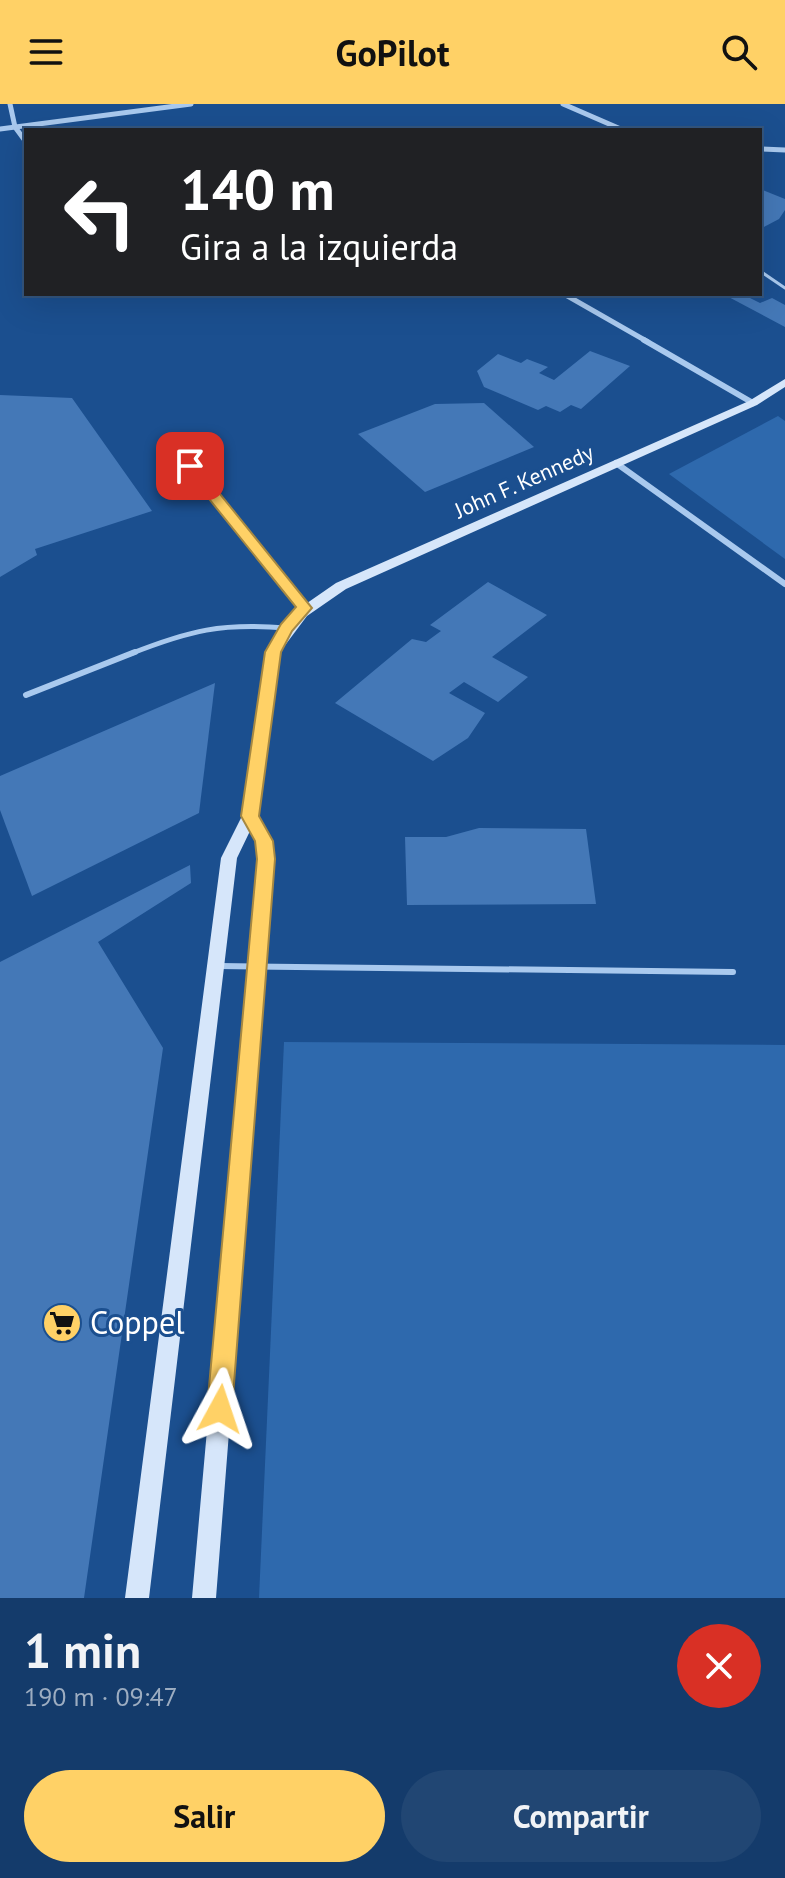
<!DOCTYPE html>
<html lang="es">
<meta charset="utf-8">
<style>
body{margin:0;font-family:"PT Sans",sans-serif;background:#214673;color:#f1f3f6;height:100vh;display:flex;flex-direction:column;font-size:30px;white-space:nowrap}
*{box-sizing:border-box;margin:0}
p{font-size:26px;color:#9dadc1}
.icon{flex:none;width:44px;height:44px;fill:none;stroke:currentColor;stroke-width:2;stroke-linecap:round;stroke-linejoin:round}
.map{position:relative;height:1494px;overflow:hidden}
.side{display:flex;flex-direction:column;background:#143b6b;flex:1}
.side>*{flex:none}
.banner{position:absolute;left:24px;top:24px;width:738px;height:168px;border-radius:0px;box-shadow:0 8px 32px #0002,0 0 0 2px #33557e;background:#202124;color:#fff;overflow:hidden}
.pin{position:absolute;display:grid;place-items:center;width:68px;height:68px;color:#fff;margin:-34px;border-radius:16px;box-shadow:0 4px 12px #0006}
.me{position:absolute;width:88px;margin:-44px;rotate:5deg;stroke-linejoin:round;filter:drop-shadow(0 0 6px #0008)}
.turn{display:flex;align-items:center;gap:28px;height:168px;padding:0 24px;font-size:36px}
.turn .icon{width:104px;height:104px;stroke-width:2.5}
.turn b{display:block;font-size:56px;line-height:68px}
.round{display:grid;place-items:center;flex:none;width:84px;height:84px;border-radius:42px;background:#214673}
.headline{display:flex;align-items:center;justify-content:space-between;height:136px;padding:0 24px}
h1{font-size:48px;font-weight:600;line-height:60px}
.primary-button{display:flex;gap:16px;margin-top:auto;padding:16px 24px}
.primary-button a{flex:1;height:92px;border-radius:48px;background:#ffd166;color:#111;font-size:32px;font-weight:600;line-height:92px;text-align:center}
.primary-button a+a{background:#214673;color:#f1f3f6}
header{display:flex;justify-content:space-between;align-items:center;height:104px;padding:0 24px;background:#ffd166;color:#111;font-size:36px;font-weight:600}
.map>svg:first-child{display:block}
.green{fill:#2e69ad}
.building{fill:#4478b7}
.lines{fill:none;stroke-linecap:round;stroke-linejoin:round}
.lane-far2{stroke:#a9c9ee;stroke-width:3}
.lane-far1{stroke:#a9c9ee;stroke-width:5}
.lane{stroke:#a9c9ee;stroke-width:6}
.street-far1{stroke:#a9c9ee;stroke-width:5}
.street{stroke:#a9c9ee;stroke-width:6}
.secondary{fill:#d6e6fa;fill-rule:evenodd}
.route{fill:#ffd166;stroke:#a68842;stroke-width:2}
.labels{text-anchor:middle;stroke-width:6;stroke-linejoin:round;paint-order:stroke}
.far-street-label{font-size:22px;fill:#fff;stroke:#1b4f8f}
.near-poi-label{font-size:32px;fill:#fff;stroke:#1b4f8f;text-anchor:start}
</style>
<header><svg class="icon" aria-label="menu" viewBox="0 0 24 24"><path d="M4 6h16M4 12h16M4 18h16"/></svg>GoPilot<svg class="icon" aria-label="search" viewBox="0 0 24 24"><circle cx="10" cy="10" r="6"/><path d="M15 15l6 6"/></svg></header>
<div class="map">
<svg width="785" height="1494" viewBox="0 0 785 1494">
<rect width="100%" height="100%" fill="#1b4f8f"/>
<g class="green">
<polygon points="778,312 785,317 785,455 669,370"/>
<polygon points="284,938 785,941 785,1494 259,1494"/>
</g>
<g class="building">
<polygon points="760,85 785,95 785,106 779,115 760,125"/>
<polygon points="723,190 742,190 760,199 772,194 785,201 785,223"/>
<polygon points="590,247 630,262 581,305 571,301 560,308 546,302 538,306 484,283 477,267 498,250 521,259 527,255 548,263 539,269 554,276"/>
<polygon points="0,291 72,294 152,407 35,445 37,451 0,473"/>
<polygon points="484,299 534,343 425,388 358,330 435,300"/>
<polygon points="488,478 547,511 492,553 528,573 498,598 464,578 449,589 485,609 468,634 433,657 335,599 412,535 426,538 441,527 430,521"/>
<polygon points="215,579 199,709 32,792 0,706 0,672"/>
<polygon points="479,724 586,725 596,800 407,801 405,733 446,733"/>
<polygon points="190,761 191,779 98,838 163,944 84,1494 0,1494 0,858"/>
</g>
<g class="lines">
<polyline class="lane-far2" points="760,167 785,184"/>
<path class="lane-far1" d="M130,550C191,526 221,519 286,524"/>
<g class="lane">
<polyline points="26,591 135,548"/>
<polyline points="219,862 733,868"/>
</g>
<g class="street-far1">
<polyline points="10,0 15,23 26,38"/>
<polyline points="563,0 623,26"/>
<polyline points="0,25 191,0"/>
<polyline points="760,45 785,46"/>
<polyline points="564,190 648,238"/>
</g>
<g class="street">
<polyline points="644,236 753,299"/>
<polyline points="171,338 305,504"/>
<polyline points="616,359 785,480"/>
</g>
<polygon class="secondary" points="785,275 785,283 757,301 346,485 307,512 280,548 258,712 272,737 274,755 216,1494 192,1494 258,755 256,737 250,727 237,754 149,1494 125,1494 221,754 242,712 266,548 282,523 297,506 336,479 749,297"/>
</g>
<polygon class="route" points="185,359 195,359 312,504 292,527 281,548 259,712 273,737 275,755 232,1305 229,1313 220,1317 211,1313 207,1305 257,755 255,737 241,712 265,548 281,520 296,503 185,365"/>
<defs>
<symbol id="supermarket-disc" viewBox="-11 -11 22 22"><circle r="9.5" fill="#ffd166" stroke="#1b4f8f"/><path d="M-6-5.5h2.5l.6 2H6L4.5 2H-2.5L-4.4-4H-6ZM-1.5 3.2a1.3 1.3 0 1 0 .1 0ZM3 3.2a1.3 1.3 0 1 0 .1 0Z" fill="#111"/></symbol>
</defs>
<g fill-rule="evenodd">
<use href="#supermarket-disc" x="40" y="1197" width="44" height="44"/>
</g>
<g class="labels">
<g class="far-street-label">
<text transform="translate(524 377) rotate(-24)" y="8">John F. Kennedy</text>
</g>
<g class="near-poi-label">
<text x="90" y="1230">Coppel</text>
</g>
</g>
</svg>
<div class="pin" style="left:190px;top:362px;background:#d93025"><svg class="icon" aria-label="arrive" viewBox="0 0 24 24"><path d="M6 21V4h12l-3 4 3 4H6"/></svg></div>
<svg class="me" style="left:220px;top:1305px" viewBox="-20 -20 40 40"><path d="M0-17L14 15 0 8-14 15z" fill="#ffd166" stroke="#fff" stroke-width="4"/></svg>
<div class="banner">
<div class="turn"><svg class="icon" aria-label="left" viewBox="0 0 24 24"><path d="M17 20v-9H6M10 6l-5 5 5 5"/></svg><div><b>140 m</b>Gira a la izquierda</div></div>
</div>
</div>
<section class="side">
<div class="headline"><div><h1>1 min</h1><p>190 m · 09:47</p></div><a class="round" style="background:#d93025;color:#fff"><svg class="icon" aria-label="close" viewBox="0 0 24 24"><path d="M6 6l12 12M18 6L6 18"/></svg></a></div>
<div class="primary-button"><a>Salir</a><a>Compartir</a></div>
</section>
